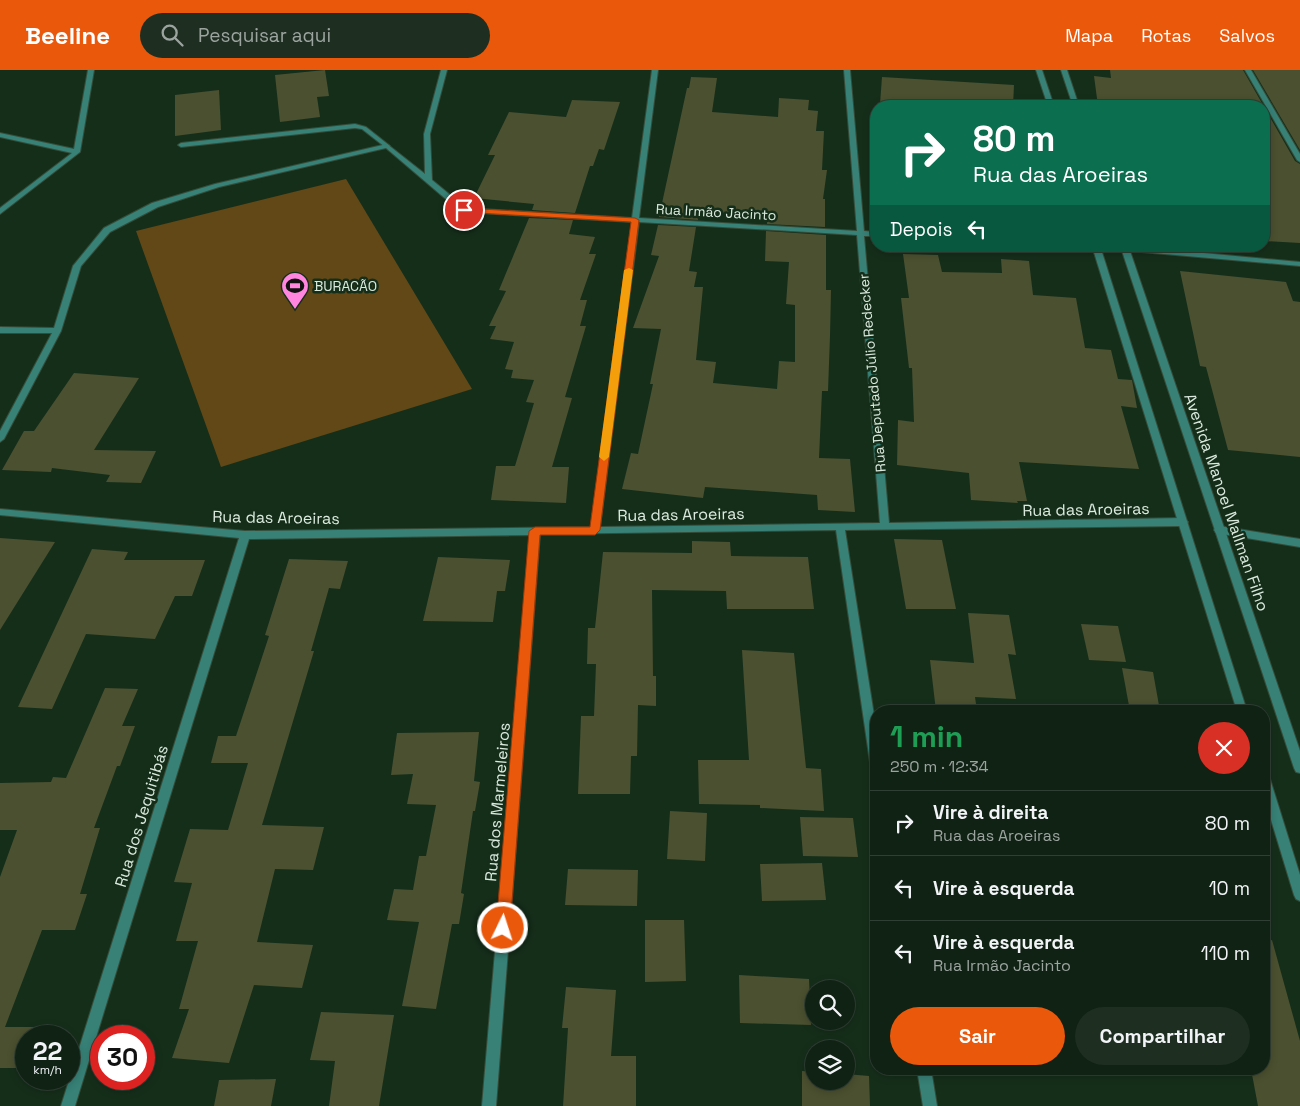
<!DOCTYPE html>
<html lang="pt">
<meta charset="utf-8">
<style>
body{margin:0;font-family:"Space Grotesk",sans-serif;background:#1e2f22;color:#f1f3f6;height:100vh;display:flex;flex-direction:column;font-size:19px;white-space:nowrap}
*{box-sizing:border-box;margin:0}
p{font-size:16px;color:#9ca4a0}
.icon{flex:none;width:28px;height:28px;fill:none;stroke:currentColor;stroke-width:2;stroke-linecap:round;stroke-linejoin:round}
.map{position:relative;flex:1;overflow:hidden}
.drawer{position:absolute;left:870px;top:635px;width:400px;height:370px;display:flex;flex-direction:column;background:#102214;border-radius:20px;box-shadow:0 2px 8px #0003,0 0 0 1px #303f34}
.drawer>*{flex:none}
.banner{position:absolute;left:870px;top:30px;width:400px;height:152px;border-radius:20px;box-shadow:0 2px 8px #0003,0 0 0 1px #303f34;background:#0b6e4f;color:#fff;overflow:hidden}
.tools{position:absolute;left:805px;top:910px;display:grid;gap:10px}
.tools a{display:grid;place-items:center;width:50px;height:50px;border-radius:50%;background:#102214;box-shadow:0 2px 8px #0003,0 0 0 1px #303f34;font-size:25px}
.speed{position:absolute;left:15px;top:955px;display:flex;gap:10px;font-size:25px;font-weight:700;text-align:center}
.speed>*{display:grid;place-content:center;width:65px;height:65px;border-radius:50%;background:#102214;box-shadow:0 2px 8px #0003,0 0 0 1px #303f34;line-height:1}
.speed small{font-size:12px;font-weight:400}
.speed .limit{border:8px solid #d22;background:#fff;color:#111}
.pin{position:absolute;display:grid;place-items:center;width:42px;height:42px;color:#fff;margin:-21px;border:2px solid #fff;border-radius:50%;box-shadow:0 1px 5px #0007}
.me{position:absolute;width:55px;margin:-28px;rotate:4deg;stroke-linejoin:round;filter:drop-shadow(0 0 4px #0008)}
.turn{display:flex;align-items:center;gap:18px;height:105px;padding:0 20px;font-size:22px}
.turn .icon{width:65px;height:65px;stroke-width:2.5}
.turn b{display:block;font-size:35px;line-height:42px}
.then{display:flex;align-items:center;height:48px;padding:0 20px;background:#0003;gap:10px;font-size:19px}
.round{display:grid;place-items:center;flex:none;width:52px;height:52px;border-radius:26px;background:#1e2f22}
.headline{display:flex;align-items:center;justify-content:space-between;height:85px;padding:0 20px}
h1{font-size:30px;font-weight:600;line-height:38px;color:#1e9e55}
.action{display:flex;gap:10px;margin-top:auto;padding:10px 20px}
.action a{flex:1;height:58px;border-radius:30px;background:#ea580c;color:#fff;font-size:20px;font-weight:600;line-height:58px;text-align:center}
.action a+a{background:#1e2f22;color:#f1f3f6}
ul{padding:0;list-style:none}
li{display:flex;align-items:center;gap:15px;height:65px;padding:0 20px;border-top:1px solid #303f34}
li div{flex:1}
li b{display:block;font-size:19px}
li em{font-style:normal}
header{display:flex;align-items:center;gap:30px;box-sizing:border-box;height:70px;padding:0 25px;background:#ea580c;color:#fff}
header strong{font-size:24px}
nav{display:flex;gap:28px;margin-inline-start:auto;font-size:18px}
.search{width:350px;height:45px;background:#1e2f22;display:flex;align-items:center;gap:12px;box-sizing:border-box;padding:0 18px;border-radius:28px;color:#9ca4a0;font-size:19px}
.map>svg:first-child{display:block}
.green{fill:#624817}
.building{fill:#4b5030}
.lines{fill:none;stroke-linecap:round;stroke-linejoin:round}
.service-casing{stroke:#354c39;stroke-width:2}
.minor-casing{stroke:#354c39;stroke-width:2}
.tertiary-casing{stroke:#354c39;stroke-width:2}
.service{fill:#378177;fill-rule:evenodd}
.minor{fill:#378177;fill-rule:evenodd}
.tertiary{fill:#378177;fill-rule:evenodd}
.route{fill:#ea580c;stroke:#983908}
.slow{fill:#f59e0b}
.labels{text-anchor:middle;stroke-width:5;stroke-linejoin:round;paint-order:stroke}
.far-street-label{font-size:14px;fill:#dbeadd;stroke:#152e1a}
.far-poi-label{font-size:14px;fill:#dbeadd;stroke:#152e1a;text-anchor:start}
.street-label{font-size:16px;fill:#dbeadd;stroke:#152e1a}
</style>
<header>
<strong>Beeline</strong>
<div class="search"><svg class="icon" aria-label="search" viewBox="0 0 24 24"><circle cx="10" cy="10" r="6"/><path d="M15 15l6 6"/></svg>Pesquisar aqui</div>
<nav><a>Mapa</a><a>Rotas</a><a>Salvos</a></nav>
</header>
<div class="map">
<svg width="1300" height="1036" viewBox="0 0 1300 1036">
<rect width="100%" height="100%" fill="#152e1a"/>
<polygon class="green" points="346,109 472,319 221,397 136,161"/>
<g class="building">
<polygon points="325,0 329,26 317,27 320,47 280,52 275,5"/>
<polygon points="1110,0 1243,0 1295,91 1300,94 1300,173 1264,171 1264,36 1098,36 1094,6 1111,8"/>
<polygon points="1253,0 1300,0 1300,80"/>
<polygon points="691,7 717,8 712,42 778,47 779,28 809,30 808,40 818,41 816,61 824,61 822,100 827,100 823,129 825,129 825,157 767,154 767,146 699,141 698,150 659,147 687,18 689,18"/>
<polygon points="882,7 1014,15 1013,36 908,36 880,34"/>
<polygon points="219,20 221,60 175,66 175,25"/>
<polygon points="572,30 620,32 604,80 599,79 593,96 590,96 575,143 532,140 534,134 474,128 495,85 488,85 509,42 566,47"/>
<polygon points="529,148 573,150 569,164 595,167 589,184 596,184 580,230 587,230 580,256 586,256 565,327 572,328 552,397 569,397 566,433 491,430 496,396 515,396 534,333 526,332 534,310 511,308 513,300 505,299 514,272 490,269 496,256 489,256 506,221 499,220"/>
<polygon points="658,155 696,157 689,201 697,202 694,217 703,217 696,290 716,292 713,313 777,319 779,291 795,292 795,235 786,234 789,192 765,191 766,161 826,165 826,220 831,220 830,266 828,321 822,321 819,388 850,389 855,442 818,440 817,425 705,417 703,428 622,419 631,383 638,384 653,314 650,314 661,259 633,258 659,186 651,185"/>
<polygon points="903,184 938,185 942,202 1002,203 1001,189 1029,191 1033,225 1076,228 1085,278 1111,280 1118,309 1132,310 1137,338 1121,336 1139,399 1019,392 1027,431 1017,431 1018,433 971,430 969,403 897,395 898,350 914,352 912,298 909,298 901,228 909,228"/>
<polygon points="1180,201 1286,212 1293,231 1300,232 1300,387 1228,380 1206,297 1200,296"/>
<polygon points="74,303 139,308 94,380 156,381 141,413 106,412 110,405 52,398 51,402 2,400 24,361 34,361"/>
<polygon points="0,468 55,472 0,560"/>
<polygon points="894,469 942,470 956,539 906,539"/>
<polygon points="692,471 730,472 731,486 808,487 814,539 727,539 726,521 652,520 653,606 656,606 656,636 638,635 637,686 631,686 630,724 578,724 581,646 594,646 596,594 587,594 588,558 595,558 603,482 692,483"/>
<polygon points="92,479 128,482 124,490 205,490 192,526 175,526 155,569 86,564 52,639 18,637"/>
<polygon points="438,487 510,490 505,521 497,521 493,552 423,551"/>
<polygon points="289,489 348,491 340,519 329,518 311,581 314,581 262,755 324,757 313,800 275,799 257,872 313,875 302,918 254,915 229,993 172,988 189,939 179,939 198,871 176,871 192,813 174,812 190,759 228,760 248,693 211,693 218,666 236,666 269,566 265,565"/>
<polygon points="968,543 1009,545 1016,585 1008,584 1016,629 975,627 977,641 936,641 930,590 974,593"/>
<polygon points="1081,554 1118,556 1126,592 1089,590"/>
<polygon points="742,580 794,583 806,698 821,699 824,741 760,738 760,735 699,734 698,690 749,690"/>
<polygon points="1122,598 1153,602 1160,641 1130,641"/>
<polygon points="105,618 138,619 122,656 135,656 120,696 117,696 94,758 100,758 80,824 87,824 75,860 42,860 5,957 36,957 33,966 26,966 26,998 0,998 0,807 17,760 0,760 0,713 51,712 53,707 66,708"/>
<polygon points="479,662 474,711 480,712 475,741 473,741 461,823 464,824 459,854 452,854 436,939 402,936 419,852 387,850 394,819 413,820 419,786 426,786 436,735 407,734 413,704 391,705 397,663"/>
<polygon points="670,741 707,743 705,791 667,789"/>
<polygon points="800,747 853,748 858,787 803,786"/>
<polygon points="822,793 826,830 762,831 760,794"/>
<polygon points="568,799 638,800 637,836 565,835"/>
<polygon points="645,850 684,850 686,911 645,912"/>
<polygon points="1272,870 1300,971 1300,1036 1258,1036 1251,999 1264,999 1264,872"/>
<polygon points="739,905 809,909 811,955 740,953"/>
<polygon points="566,917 616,920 611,986 636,986 636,1036 563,1036 568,958 562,958"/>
<polygon points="321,942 394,945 379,1036 329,1036 335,991 310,990"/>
<polygon points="802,1001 814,1002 814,1011 846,1011 846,1004 869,1006 870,1036 802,1036"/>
<polygon points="276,1009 271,1036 214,1036 219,1010"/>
</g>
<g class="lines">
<defs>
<polygon id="service" points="355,54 366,57 390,76 385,77 362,59 355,58 181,77 178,75 181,73"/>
<g id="minor">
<polygon points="88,0 94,0 80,82 0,144 0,138 72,83 0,67 0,63 74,79"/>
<path d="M441,0H447L430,64L432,110L466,138L632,148L652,0H658L639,148L857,161L844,0H850L864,161L876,162V166H864L889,453L1183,448L1188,452L1183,456L845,460L876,658V697L872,695L870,692L836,460L540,464L496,1036H482L530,465L249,469L75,1036H61L239,468L0,445V439L245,461L591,457L632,152L461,142L386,78L219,117L158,137L110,162L81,196L61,261L4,369L0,372V361L52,263H0V257L54,258L73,196L104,158L152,133L215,114L387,74L425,104L424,64ZM639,152L857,165L880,453L600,457Z"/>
<polygon points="1245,0 1251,0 1300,84 1300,92 1297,90"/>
<polygon points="1219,456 1300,469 1300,477 1216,463 1214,460 1216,457"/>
<polygon points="917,999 931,999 937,1036 923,1036"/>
</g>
<g id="tertiary">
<polygon points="1036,0 1042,0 1054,36 1048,36"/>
<polygon points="1061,0 1067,0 1079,36 1073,36"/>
<polygon points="1092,176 1128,176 1300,192 1300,196 1130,181 1300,681 1300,703 1296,702 1294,698 1122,181 1101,179 1247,641 1237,641"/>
<polygon points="1264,704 1268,705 1270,709 1300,805 1300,831 1296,829 1294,825 1264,727"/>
</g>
</defs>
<use href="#service" class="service-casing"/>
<use href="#minor" class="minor-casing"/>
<use href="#tertiary" class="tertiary-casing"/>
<use href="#service" class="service"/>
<use href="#minor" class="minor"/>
<use href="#tertiary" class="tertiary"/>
</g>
<polygon class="route" points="464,138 635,148 639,150 600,460 595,465 540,465 510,858 508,863 503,865 498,863 496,858 529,461 535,457 590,457 631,152 461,142 460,140"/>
<polygon class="slow" points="629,198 633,200 609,387 604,391 599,387 624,200"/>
<defs>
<symbol id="stadium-pin" viewBox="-11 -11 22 30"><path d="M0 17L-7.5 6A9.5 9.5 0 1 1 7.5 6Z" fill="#ff85de" stroke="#152e1a"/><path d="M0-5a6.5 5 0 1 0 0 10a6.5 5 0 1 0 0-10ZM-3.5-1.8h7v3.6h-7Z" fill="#111"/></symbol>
</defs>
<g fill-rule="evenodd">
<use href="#stadium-pin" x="279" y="200" width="32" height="43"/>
</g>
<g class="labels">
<g class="far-street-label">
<text transform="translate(716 142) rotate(3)" y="5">Rua Irmão Jacinto</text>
<text transform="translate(872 303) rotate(-95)" y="5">Rua Deputado Júlio Redecker</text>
</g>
<g class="far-poi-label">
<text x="314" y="221">BURACÃO</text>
</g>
<g class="street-label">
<text transform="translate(1227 432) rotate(71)" y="6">Avenida Manoel Mallman Filho</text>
<text transform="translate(1086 439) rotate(-1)" y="6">Rua das Aroeiras</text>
<text transform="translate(681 444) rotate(-1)" y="6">Rua das Aroeiras</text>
<text transform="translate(276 447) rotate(1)" y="6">Rua das Aroeiras</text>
<text transform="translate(497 732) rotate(-85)" y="6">Rua dos Marmeleiros</text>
<text transform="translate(141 746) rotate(-73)" y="6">Rua dos Jequitibás</text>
</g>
</g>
</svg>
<div class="tools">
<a><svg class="icon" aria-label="search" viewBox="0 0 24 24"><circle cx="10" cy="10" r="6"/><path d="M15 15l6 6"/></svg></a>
<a><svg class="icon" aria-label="layers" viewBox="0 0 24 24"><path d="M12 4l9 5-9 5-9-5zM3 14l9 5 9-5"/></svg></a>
</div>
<div class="speed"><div>22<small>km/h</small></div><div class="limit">30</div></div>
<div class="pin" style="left:464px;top:140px;background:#d93025"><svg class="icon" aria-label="arrive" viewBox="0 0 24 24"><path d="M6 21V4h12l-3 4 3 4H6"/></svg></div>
<svg class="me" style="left:503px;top:858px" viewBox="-20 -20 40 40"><circle r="17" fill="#ea580c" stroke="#fff" stroke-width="3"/><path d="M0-11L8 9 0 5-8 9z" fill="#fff"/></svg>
<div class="banner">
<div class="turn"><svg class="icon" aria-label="right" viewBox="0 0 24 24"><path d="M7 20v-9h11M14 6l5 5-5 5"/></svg><div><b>80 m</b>Rua das Aroeiras</div></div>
<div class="then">Depois<svg class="icon" aria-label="left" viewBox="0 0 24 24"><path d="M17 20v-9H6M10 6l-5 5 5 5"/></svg></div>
</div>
<section class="drawer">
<div class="headline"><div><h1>1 min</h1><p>250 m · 12:34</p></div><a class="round" style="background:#d93025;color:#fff"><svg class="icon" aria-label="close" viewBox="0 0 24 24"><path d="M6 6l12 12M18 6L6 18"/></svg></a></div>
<ul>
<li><svg class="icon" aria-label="right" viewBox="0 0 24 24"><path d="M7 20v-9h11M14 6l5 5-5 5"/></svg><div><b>Vire à direita</b><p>Rua das Aroeiras</p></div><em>80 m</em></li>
<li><svg class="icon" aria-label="left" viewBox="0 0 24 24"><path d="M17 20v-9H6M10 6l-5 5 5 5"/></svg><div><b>Vire à esquerda</b></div><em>10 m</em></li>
<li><svg class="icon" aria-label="left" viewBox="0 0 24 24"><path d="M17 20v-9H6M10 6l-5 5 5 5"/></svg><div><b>Vire à esquerda</b><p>Rua Irmão Jacinto</p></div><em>110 m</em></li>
</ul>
<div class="action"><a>Sair</a><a>Compartilhar</a></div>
</section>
</div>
